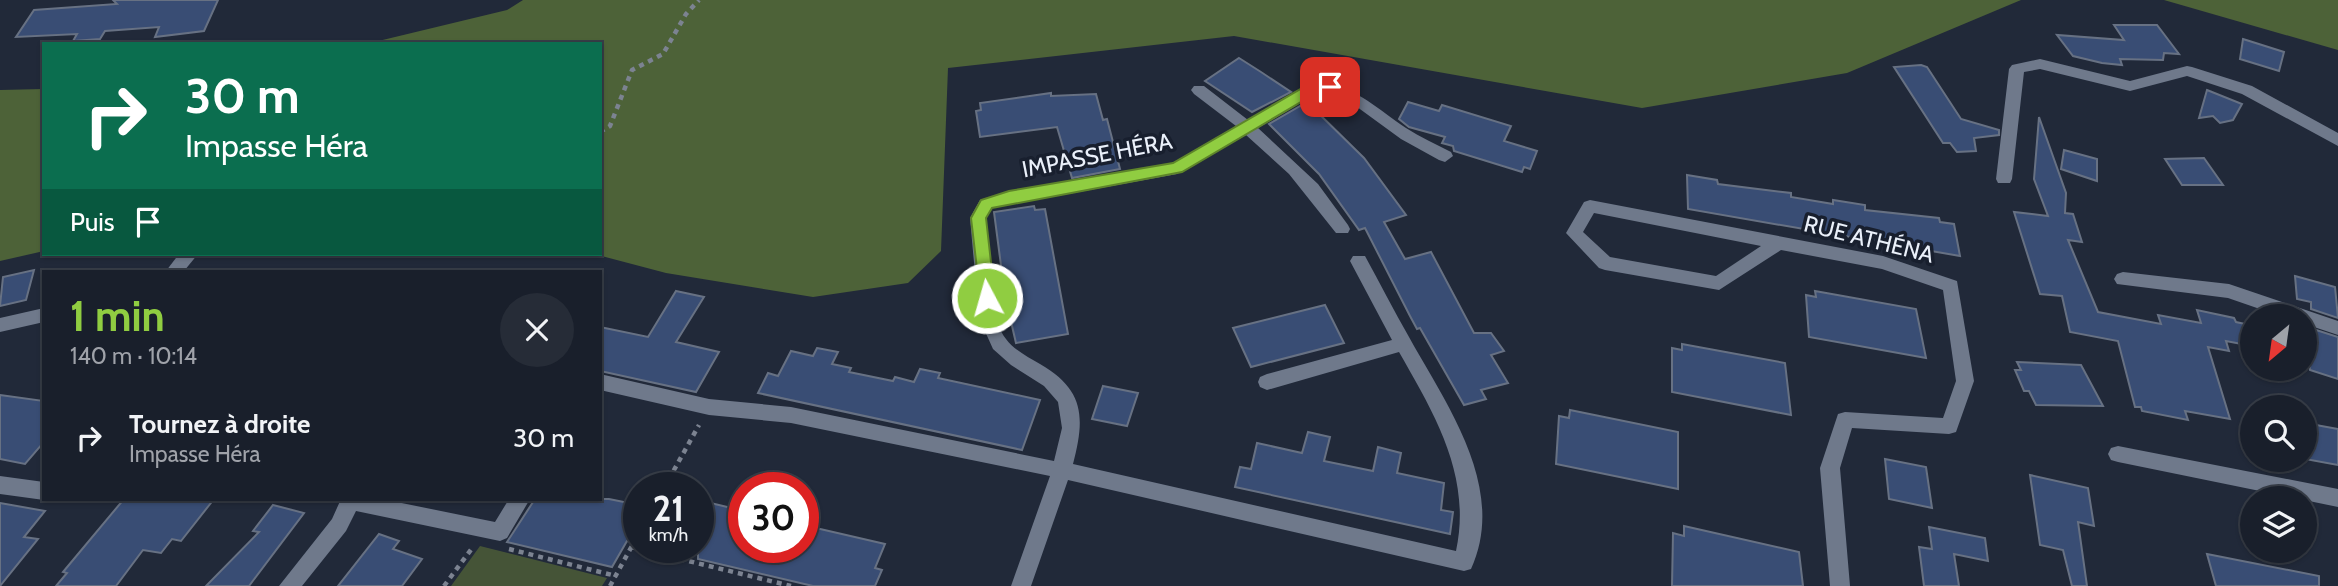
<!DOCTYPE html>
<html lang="fr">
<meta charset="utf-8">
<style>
body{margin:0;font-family:Cabin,sans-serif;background:#262c37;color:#f1f3f6;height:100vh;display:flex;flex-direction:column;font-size:26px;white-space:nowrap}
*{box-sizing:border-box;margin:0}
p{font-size:23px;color:#9fa2a9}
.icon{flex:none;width:38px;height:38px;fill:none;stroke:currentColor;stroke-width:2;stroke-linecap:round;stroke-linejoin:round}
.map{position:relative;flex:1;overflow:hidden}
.sheet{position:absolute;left:42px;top:270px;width:560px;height:231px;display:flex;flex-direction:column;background:#191f2b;border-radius:0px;box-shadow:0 2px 5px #0004,0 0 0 2px #373d47}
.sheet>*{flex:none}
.guide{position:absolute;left:42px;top:42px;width:560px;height:214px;border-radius:0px;box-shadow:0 2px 5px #0004,0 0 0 2px #373d47;background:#0b6e4f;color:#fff;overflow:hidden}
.needle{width:46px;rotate:209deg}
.fabs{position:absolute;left:2240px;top:304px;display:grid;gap:14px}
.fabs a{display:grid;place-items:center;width:77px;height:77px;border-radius:50%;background:#191f2b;box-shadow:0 2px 5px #0004,0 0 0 2px #373d47;font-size:35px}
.speed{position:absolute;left:623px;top:472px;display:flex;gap:14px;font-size:35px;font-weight:700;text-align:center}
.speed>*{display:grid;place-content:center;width:91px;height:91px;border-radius:50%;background:#191f2b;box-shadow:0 2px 5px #0004,0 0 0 2px #373d47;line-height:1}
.speed small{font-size:18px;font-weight:400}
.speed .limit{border:10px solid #d22;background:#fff;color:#111}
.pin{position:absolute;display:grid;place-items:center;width:60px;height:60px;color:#fff;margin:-30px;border-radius:14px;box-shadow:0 4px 10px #0006}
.me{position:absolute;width:77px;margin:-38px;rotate:354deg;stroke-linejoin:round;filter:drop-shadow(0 0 5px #0008)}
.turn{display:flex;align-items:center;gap:24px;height:147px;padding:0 28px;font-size:32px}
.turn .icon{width:91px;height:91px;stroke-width:2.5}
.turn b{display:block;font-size:49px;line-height:60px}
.then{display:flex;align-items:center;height:66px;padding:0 28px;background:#0003;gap:14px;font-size:26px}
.round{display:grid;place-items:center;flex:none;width:74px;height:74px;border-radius:37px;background:#262c37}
.overview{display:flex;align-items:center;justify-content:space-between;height:119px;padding:0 28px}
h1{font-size:42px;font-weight:700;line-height:52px;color:#90cd41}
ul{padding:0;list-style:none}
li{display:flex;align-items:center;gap:21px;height:98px;padding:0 28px}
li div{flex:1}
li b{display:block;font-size:26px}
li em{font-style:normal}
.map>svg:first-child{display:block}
.green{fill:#455437}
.forest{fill:#4d6238}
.building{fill:#394d74;stroke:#677183;stroke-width:2}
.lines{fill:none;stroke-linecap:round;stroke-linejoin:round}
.path{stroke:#7c8391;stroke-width:4.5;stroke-dasharray:5 5;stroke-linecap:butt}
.minor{fill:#6f798b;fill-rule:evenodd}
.route{fill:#90cd41;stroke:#5e852a;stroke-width:2}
.labels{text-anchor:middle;stroke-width:7;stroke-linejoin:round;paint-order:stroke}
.street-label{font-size:23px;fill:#eaf0fa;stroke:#181f2e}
</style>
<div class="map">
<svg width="2338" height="586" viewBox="0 0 2338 586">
<rect width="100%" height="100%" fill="#212939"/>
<polygon class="green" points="480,546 607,578 602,586 451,586"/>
<g class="forest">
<polygon points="523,0 2021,0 1847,73 1642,108 1234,36 948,68 941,251 908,283 813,297 666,273 594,254 600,254 600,44 366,44 507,10"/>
<polygon points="2164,0 2338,0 2338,50"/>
<polygon points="44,89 44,251 0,261 0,90"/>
</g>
<g class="building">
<polygon points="113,0 218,0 204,31 155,37 159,27 105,31 100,39 73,41 77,34 16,37 34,10 117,4"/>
<polygon points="2114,25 2157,25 2179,54 2164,53 2163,60 2120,59 2122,65 2102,63 2073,56 2057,35 2124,40"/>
<polygon points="2243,39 2284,52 2279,71 2240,59"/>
<polygon points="1239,58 1261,72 1291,92 1252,112 1205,81"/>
<polygon points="1921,65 1927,67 1961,119 1999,130 1999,135 1974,138 1976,151 1957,152 1950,143 1943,143 1894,67"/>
<polygon points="2207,90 2242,104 2233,120 2220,123 2213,116 2199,118"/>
<polygon points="1051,93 1051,96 1096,94 1103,120 1107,119 1120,169 1072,178 1057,127 980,137 976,111 981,110 980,103"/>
<polygon points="1307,102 1364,158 1406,215 1384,222 1405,259 1431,252 1474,333 1491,333 1504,351 1491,355 1508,383 1481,390 1486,399 1464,405 1420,328 1417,329 1410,316 1365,228 1359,230 1319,174 1269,124"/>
<polygon points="1408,102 1439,111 1442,105 1511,126 1504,141 1537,151 1530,169 1524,167 1522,172 1454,151 1453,146 1442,143 1445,137 1409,127 1399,119"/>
<polygon points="2039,117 2066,193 2065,213 2073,214 2082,242 2068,240 2098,312 2161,324 2158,315 2201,323 2197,310 2234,318 2236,322 2250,325 2252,346 2226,341 2229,351 2208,347 2230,419 2185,411 2188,420 2142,411 2141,407 2135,407 2118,341 2070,332 2062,296 2040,294 2014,212 2048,216 2034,179"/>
<polygon points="2064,150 2097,159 2097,181 2061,169"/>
<polygon points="2204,158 2223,185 2182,185 2165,159"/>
<polygon points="1687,175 1717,180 1718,184 1791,193 1791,197 1833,204 1833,200 1865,205 1865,210 1939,218 1940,222 1954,224 1960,256 1688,209"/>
<polygon points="1034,206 1035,210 1045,209 1068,334 1016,343 1005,296 994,212"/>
<polygon points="34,270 26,300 0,306 3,277"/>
<polygon points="2295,276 2335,287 2338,318 2311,309 2311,302 2297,299"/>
<polygon points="676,291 704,297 676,342 719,352 696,392 600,371 600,327 648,337"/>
<polygon points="1815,291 1916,309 1926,358 1809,337 1806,295 1816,297"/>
<polygon points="1325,305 1344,343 1251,367 1233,328"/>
<polygon points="2313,329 2338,337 2338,379 2310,370 2307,344 2314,347"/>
<polygon points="1682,344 1785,363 1791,415 1672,392 1672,348 1682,350"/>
<polygon points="817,348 838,352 832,364 851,368 849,372 893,381 895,377 914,382 920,369 940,373 938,378 1040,400 1022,450 758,393 768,373 778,376 791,351 813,356"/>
<polygon points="2017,362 2081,365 2103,406 2036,405 2029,391 2024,391 2015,370 2021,370"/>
<polygon points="1103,386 1138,393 1127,426 1092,419"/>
<polygon points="0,395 44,401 44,442 25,464 0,459"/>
<polygon points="1570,410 1678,432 1678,489 1556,464 1559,416 1569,418"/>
<polygon points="2305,423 2338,429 2338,465 2305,459"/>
<polygon points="1308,432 1330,437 1324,461 1373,471 1378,447 1401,453 1397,473 1444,483 1441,510 1453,512 1450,534 1235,487 1240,467 1251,469 1257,443 1302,453"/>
<polygon points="1885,459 1926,467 1932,508 1889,499"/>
<polygon points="2030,475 2088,488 2094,526 2078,522 2087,586 2072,586 2063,550 2040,545"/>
<polygon points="124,499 214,499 181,541 172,539 161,553 143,550 116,586 56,586 67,573 63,572"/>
<polygon points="535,499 609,499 639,505 639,544 627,541 612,567 507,542"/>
<polygon points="698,500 744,511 744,548 803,548 803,525 885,544 875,568 882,570 875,586 813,586 698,559"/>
<polygon points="0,503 45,511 24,537 38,539 0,586"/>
<polygon points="273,505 304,513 249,586 206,586 259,532 253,531"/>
<polygon points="1684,526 1799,552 1803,586 1672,586 1673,533 1684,536"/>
<polygon points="1929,527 1985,538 1988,561 1954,554 1959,586 1924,586 1919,547 1932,549"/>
<polygon points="379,534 399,541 393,549 422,559 402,586 338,586"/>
<polygon points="2207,554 2319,576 2319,586 2216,586"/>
</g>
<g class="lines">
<g class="path">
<polyline points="600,132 610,126 632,70 663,54 686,14 699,0"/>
<polyline points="664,488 699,425"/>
<polyline points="631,547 791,586"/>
<polyline points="509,549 616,576"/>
<polyline points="444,586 473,547"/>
<polyline points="610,586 639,533"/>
</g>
<g class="minor">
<polygon points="2040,59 2130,81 2187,66 2192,67 2252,86 2338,133 2338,146 2242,94 2187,76 2130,91 2040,69 2024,72 2012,179 2010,183 1998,183 1996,179 2009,69 2012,65"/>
<path d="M1324,84C1359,88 1378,110 1406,128C1420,137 1436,144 1451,152L1453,156L1445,162L1439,160L1401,139L1353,104L1335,96H1312L1258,128L1318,184L1348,225L1350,229L1348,233H1336L1289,174L1246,135L1177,174L992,208L986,218C989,250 986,313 1006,339C1014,350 1028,357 1040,364C1085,390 1085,418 1073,464L1456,551C1472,476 1435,415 1399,352L1267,390L1260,387L1258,382L1260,377L1267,374L1392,340L1350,261L1353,256H1365C1380,283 1394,311 1409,337C1446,404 1508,488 1471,569L1464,571L1068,480L1031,586H1011L1050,476L791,423L709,415L600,390V374L709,399L791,407L1054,461L1062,428L1058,402L1044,386L1011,365L993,349L979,318L970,218L980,200L1009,191L1173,163L1236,126L1194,94L1191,90L1194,86H1204L1248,120L1304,87Z"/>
<path d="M1590,200L1883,256L1957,281L1974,381L1956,432L1949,434L1852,428L1840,468L1850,586H1830L1820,468L1838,414L1845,412L1943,418L1956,381L1943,290L1882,269L1781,250L1719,290L1605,270L1599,268L1566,233L1584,202ZM1594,213L1761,246L1716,276L1610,257L1583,232Z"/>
<polygon points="179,254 198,254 184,271 166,271"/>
<polygon points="2123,272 2229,284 2338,321 2338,335 2305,324 2305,317 2283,317 2228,298 2117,284 2114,279 2117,274"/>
<polygon points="44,308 44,322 0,332 0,318"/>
<polygon points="2118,446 2338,489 2338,507 2118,462 2111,460 2108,454 2111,448"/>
<polygon points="0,476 44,482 44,499 46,499 44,500 0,494"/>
<polygon points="341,499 382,499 495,522 509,499 530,499 507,538 500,541 356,511 346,531 302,586 279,586 332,519"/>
</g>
</g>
<polygon class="route" points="1330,82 1335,84 1335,90 1313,95 1182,172 992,208 986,218 995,298 992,303 981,303 971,218 981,200 1009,191 1173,163 1304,87"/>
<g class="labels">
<g class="street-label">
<text transform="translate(1097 155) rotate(-11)" y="8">IMPASSE HÉRA</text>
<text transform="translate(1869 239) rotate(14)" y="8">RUE ATHÉNA</text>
</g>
</g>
</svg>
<div class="fabs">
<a><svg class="needle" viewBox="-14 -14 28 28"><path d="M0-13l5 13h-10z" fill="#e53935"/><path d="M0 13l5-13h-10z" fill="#9fa2a9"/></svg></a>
<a><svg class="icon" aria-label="search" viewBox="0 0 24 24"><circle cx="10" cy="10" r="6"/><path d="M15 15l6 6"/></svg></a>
<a><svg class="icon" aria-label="layers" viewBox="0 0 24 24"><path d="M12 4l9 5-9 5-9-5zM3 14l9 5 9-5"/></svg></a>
</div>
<div class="speed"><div>21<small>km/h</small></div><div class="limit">30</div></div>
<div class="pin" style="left:1330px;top:87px;background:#d93025"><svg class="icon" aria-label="arrive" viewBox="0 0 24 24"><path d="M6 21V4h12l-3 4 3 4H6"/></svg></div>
<svg class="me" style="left:987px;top:298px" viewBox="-20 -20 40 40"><circle r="17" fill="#90cd41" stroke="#fff" stroke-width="3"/><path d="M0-11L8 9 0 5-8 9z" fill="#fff"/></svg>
<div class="guide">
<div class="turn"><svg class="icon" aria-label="right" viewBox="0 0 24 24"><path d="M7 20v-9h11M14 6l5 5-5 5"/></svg><div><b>30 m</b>Impasse Héra</div></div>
<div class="then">Puis<svg class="icon" aria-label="arrive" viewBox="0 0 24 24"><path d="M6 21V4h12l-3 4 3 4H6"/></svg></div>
</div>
<section class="sheet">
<div class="overview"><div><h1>1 min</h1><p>140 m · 10:14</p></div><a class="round"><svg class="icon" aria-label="close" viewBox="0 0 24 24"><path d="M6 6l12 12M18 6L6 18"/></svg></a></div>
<ul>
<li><svg class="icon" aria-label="right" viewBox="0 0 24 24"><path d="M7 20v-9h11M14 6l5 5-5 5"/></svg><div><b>Tournez à droite</b><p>Impasse Héra</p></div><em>30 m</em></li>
</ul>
</section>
</div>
